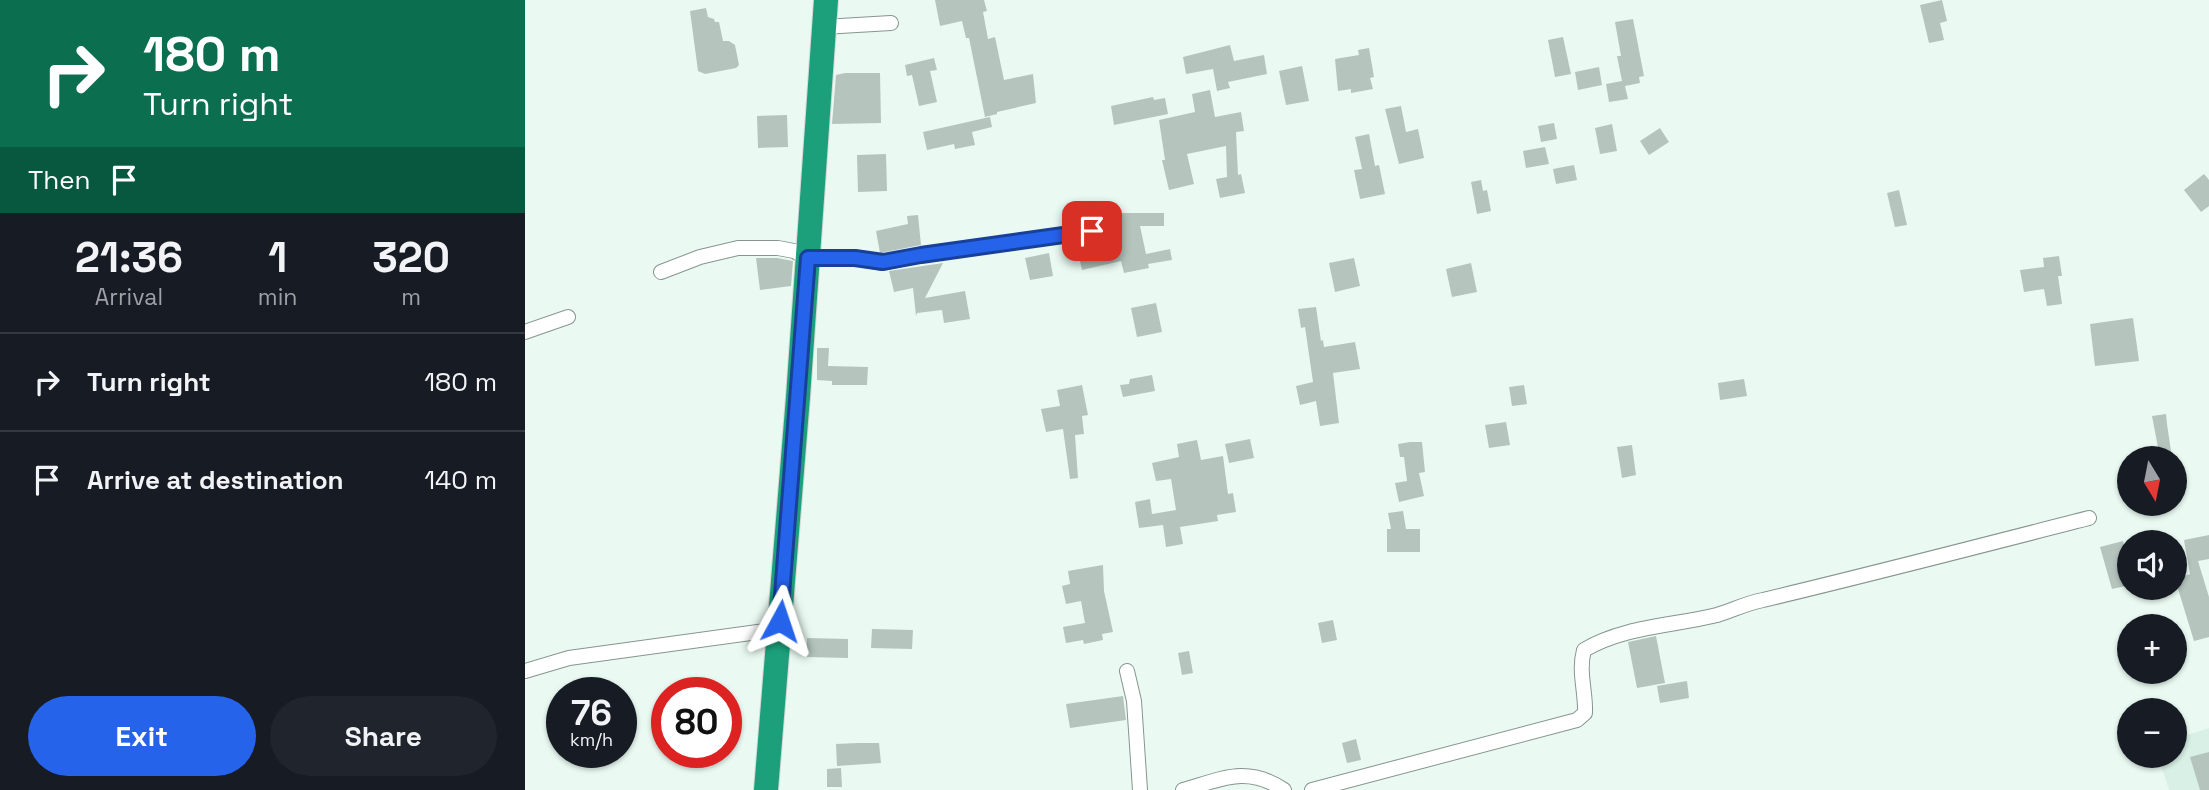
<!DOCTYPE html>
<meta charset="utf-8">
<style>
body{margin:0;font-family:"Space Grotesk",sans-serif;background:#20242c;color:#f1f3f6;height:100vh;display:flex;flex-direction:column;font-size:26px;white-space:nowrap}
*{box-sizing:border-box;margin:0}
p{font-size:23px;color:#9ea1a6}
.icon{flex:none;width:38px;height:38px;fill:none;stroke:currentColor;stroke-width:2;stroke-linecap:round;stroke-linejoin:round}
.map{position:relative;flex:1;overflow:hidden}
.panel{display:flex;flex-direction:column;background:#171b24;width:525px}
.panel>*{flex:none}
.hud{background:#0b6e4f;color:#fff;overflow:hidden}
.needle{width:46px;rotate:170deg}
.controls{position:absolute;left:1592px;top:446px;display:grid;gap:14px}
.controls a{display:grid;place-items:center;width:70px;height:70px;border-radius:50%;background:#171b24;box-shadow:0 2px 5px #0004;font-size:35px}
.speed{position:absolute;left:21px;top:677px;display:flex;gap:14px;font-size:35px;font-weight:700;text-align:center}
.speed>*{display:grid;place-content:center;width:91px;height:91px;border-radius:50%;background:#171b24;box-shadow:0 2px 5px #0004;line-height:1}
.speed small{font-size:18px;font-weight:400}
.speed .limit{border:10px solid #d22;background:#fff;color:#111}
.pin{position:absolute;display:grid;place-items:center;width:60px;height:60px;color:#fff;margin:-30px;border-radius:14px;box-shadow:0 4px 10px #0006}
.me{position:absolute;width:77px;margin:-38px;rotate:5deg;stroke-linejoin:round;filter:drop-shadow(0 0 5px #0008)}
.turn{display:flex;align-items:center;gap:24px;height:147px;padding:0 28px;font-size:32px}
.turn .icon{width:91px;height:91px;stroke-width:2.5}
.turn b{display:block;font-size:49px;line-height:60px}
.then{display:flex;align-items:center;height:66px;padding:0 28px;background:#0003;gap:14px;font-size:26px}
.eta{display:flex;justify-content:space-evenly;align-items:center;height:119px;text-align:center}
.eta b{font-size:42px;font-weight:800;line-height:49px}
.primary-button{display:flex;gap:14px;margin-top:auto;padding:14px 28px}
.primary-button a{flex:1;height:80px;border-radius:42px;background:#2563eb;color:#fff;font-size:28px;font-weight:800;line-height:80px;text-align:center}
.primary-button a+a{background:#20242c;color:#f1f3f6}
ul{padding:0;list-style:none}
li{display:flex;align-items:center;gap:21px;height:98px;padding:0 28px;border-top:2px solid #363941}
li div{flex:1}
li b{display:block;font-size:26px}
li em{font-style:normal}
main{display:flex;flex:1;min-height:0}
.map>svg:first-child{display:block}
.built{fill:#d8f0e5}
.building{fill:#b5c5be}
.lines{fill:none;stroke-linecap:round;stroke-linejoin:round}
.street-casing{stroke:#86958f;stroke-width:16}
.highway-casing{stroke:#d6d7d7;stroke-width:26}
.street{stroke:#fff;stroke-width:14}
.highway{stroke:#1ca07b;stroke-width:24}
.route-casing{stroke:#184099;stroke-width:18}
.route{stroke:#2563eb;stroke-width:12}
</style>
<main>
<section class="panel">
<div class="hud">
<div class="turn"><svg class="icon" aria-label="right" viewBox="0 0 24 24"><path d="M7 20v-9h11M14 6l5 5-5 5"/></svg><div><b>180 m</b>Turn right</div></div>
<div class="then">Then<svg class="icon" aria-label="arrive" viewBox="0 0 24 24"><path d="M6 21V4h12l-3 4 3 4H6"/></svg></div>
</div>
<div class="eta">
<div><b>21:36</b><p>Arrival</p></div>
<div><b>1</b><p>min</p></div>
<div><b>320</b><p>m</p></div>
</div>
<ul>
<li><svg class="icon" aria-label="right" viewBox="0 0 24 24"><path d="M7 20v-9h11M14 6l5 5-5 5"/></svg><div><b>Turn right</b></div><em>180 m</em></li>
<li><svg class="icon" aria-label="arrive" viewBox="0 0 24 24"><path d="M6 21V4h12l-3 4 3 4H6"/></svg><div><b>Arrive at destination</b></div><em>140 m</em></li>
</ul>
<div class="primary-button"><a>Exit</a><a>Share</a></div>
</section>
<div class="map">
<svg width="1684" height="790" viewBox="0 0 1684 790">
<rect width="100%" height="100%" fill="#eafaf3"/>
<polygon class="built" points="1684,728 1684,790 1644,790 1633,756 1650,756 1650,739"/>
<g class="building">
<polygon points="410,0 459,0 462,11 458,12 463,39 470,37 479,80 508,74 511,103 472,112 472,114 460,117 444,38 441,38 437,21 415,26"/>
<polygon points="1417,0 1422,21 1415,23 1419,40 1404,43 1395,5"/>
<polygon points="181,8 183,17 189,19 190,22 194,22 198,41 204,41 210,45 214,65 211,68 180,74 173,71 165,11"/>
<polygon points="1108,19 1119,76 1114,77 1115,83 1100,86 1103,99 1084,102 1081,84 1097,81 1092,56 1096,56 1090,22"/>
<polygon points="1038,37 1046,74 1030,77 1023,40"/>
<polygon points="705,45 709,61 739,55 742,74 703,82 705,88 692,91 688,69 661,74 658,57"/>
<polygon points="844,48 849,77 845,78 848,89 826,93 826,89 813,91 810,59 834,55 833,50"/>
<polygon points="409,58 412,70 405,71 412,102 394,106 387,75 382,76 380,65"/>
<polygon points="777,66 784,101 761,105 754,71"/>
<polygon points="1074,67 1077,85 1053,90 1050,72"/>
<polygon points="320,73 355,73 356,123 307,124 311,75"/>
<polygon points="685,90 690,117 716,112 719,131 711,132 713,175 716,174 720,193 695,198 691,179 702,177 701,146 662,154 669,184 644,190 637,160 640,160 634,120 670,112 667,94"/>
<polygon points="628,97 629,100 640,98 643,114 589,125 586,106"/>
<polygon points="876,106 881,132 893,129 899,158 874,164 860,109"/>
<polygon points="262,115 263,147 233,148 232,116"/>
<polygon points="465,117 467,127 447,132 450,145 430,149 429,144 402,150 398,132"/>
<polygon points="1029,123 1032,139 1016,142 1013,126"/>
<polygon points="1087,124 1092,151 1075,154 1070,128"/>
<polygon points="1135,128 1144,142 1124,155 1115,141"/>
<polygon points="844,134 850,166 854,165 860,194 835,199 829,170 837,169 830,137"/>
<polygon points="1020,147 1024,164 1001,168 998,151"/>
<polygon points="361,154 362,191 333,192 332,155"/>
<polygon points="1049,165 1052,180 1031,184 1028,169"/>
<polygon points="1679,174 1684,180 1684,206 1676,212 1659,190"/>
<polygon points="956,180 958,191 962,190 966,211 952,214 946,182"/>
<polygon points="1374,190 1382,225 1370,227 1362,193"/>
<polygon points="587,213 639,213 639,226 615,226 621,254 645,249 647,260 623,264 624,268 599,273 596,261 557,270 551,243 568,241 575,236 587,233"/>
<polygon points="393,215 396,245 355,253 351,231 383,224 382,216"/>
<polygon points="524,253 528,276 505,280 500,258"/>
<polygon points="1534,256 1537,276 1533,276 1537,304 1522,306 1519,289 1499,292 1495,270 1519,267 1518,258"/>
<polygon points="231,258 252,258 268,261 266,286 235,290"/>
<polygon points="829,258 835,286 810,292 804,263"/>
<polygon points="418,263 400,298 440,291 445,319 419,323 417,310 392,313 391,316 388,288 369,292 364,271"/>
<polygon points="946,263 952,292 927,297 921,269"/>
<polygon points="631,303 637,332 612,337 606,308"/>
<polygon points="791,307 796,341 798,340 799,347 830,342 835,369 808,373 814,423 795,426 791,401 775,405 771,386 788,382 780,327 776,328 773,309"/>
<polygon points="1608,318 1614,361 1570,366 1565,324"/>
<polygon points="292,348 304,348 303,366 343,367 342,385 307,385 307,381 292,380"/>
<polygon points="627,375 630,391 598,397 595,385 604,384 605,379"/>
<polygon points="1219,379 1222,396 1195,400 1193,383"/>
<polygon points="557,385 563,415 557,416 559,434 550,435 553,478 545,479 538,429 521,432 516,409 535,406 532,390"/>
<polygon points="999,385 1002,404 987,406 984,387"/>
<polygon points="1641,414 1642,424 1647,458 1635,458 1627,416"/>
<polygon points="981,422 985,445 964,448 960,425"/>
<polygon points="725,439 729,458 704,463 700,444"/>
<polygon points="672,440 676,460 698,456 703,494 708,493 711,512 692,515 693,521 655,527 658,544 641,547 638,525 614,528 610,502 625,499 627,514 651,510 646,479 631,481 627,463 654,457 652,444"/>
<polygon points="885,442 897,442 900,472 894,473 899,496 874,502 870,483 882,481 879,457 875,457 873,444"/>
<polygon points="1107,445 1111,475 1097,478 1092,447"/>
<polygon points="878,511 881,529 895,529 895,552 862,552 862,529 866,529 863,513"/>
<polygon points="1684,535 1684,559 1673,561 1684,597 1684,637 1669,641 1650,579 1665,574 1659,540"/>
<polygon points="1598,541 1605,567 1605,585 1587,589 1575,547"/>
<polygon points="578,565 579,591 588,632 577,634 578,640 559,644 558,640 541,643 538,627 560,623 556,601 541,604 537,586 545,584 543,571"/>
<polygon points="808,620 812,640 797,643 793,623"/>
<polygon points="347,629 388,630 387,649 346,648"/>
<polygon points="1131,636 1140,683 1112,688 1103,642"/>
<polygon points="282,638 323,639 323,658 282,657"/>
<polygon points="664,651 668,673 657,675 653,653"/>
<polygon points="1162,681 1164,698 1135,703 1132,686"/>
<polygon points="598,696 601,720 545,728 541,704"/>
<polygon points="831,739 836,760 822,763 817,743"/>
<polygon points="333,743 354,743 356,763 312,766 311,744"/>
<polygon points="1684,752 1684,790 1675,790 1665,757"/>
<polygon points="316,768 317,787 302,787 302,769"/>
</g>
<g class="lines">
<defs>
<g id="street">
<polyline points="298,27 366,23"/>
<polyline points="136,272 175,257 213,248 253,248 269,251 283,259 330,258 358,263 396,255 567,231"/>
<polyline points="0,332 43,317"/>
<polyline points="0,671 44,658 254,629"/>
<polyline points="602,671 609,701 615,790"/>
<path d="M658,790C697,779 722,765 759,790"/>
<path d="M787,790L1052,720L1060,713C1061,692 1053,672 1059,650C1099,626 1148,626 1192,615C1208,610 1222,603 1238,600C1347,574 1455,546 1564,518"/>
</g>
<polyline id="highway" points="241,790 273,397 301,0"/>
</defs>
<use href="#street" class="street-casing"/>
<use href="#highway" class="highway-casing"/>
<use href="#street" class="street"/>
<use href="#highway" class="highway"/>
</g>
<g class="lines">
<defs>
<polyline id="route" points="255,621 283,258 330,258 358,262 396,255 567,231"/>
</defs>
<use href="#route" class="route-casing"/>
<use href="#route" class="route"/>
</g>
</svg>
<div class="controls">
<a><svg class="needle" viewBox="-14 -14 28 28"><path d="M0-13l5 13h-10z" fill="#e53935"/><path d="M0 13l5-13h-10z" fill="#9ea1a6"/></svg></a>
<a><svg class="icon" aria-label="sound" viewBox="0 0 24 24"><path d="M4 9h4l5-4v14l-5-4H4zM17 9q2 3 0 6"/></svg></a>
<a>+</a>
<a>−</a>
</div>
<div class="speed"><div>76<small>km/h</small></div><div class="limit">80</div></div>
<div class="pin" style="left:567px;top:231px;background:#d93025"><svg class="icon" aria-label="arrive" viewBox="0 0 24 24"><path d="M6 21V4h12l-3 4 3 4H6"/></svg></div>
<svg class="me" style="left:255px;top:621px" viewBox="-20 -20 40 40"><path d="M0-17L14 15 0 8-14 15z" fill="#2563eb" stroke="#fff" stroke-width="4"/></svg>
</div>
</main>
